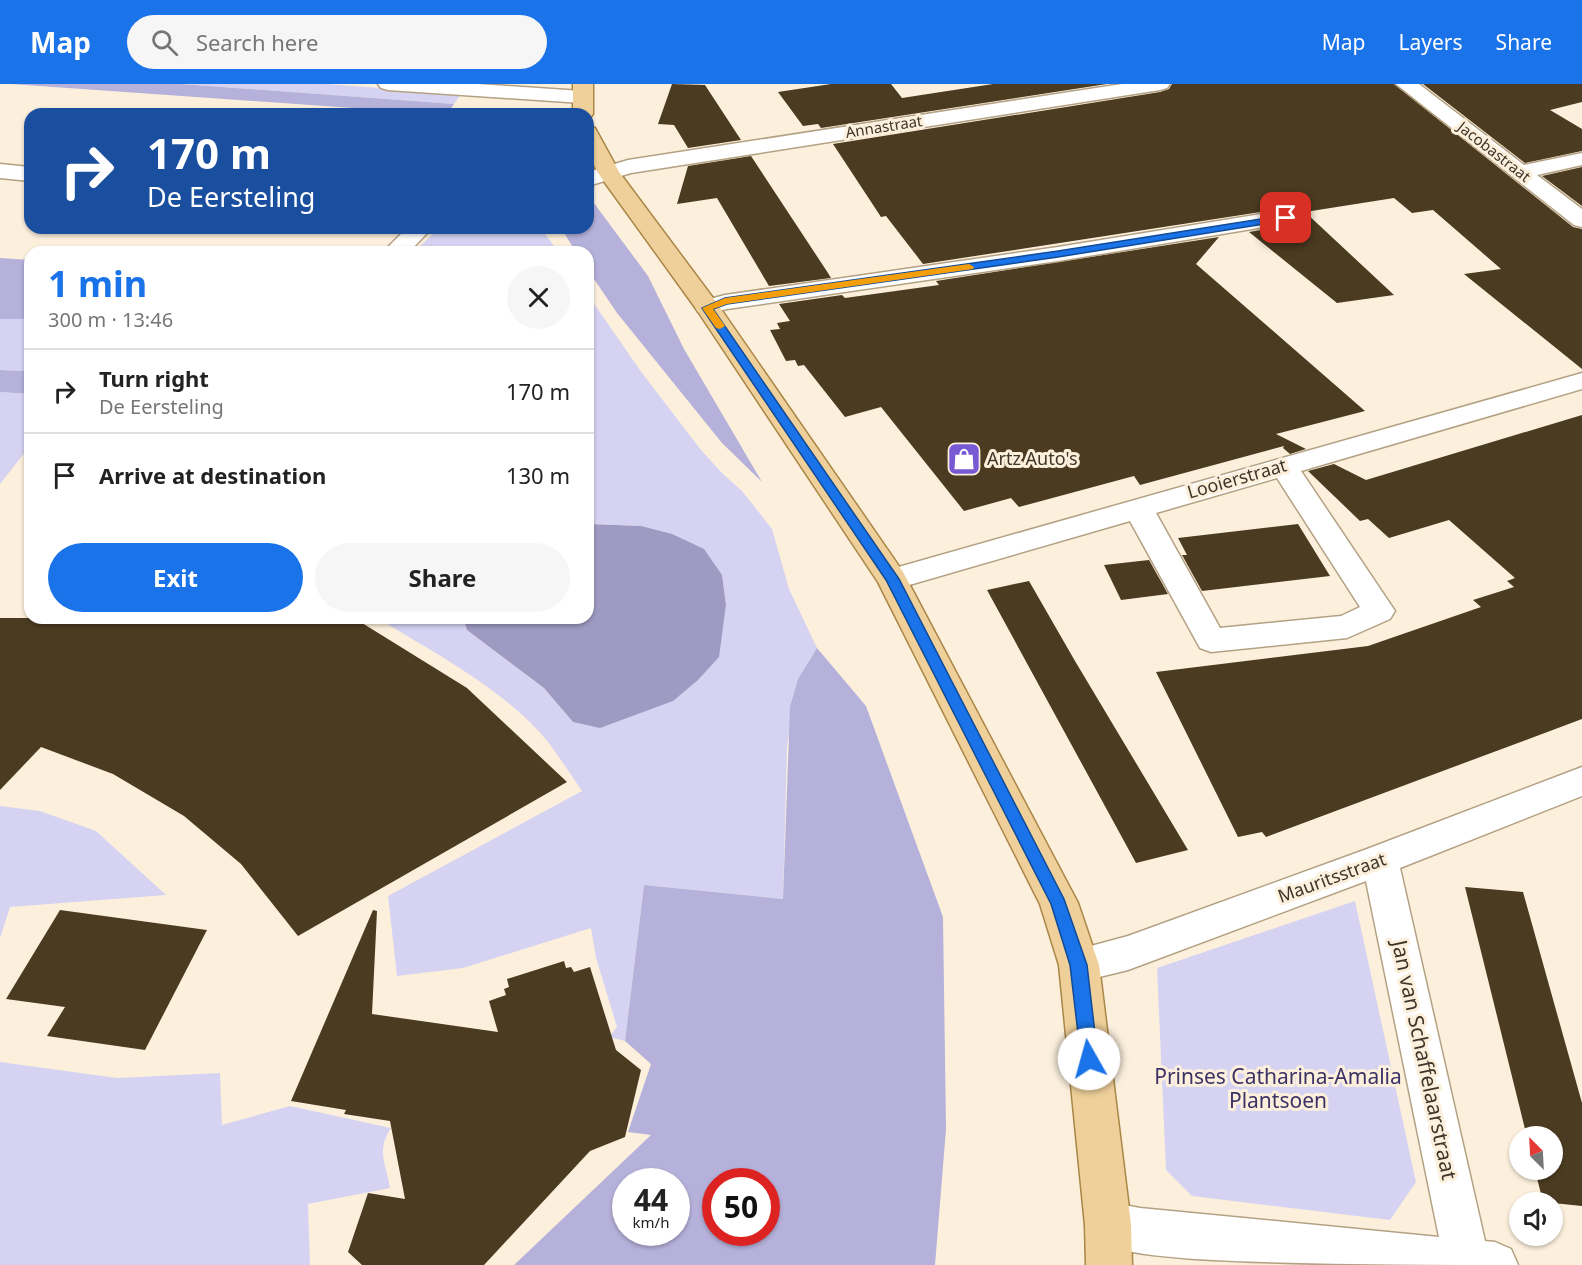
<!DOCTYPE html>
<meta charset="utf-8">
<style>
body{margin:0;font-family:"Noto Sans",sans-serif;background:#f6f6f6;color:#222;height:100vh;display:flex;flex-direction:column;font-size:22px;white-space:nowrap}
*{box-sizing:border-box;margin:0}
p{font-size:20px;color:#767676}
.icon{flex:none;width:33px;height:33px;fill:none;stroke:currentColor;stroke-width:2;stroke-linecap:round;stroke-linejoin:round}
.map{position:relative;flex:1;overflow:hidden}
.drawer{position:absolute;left:24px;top:162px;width:570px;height:378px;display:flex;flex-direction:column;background:#fff;border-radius:18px;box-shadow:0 2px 4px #0004}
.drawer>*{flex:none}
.guide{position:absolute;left:24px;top:24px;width:570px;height:126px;border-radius:18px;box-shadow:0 2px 4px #0004;background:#1a4fa0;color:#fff;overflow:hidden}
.needle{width:39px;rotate:336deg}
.fabs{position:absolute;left:1509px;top:1042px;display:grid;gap:12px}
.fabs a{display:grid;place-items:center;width:54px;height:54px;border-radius:50%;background:#fff;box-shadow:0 2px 4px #0004;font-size:30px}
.speed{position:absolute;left:612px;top:1084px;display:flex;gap:12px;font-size:30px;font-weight:700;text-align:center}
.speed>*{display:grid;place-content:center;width:78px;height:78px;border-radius:50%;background:#fff;box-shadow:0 2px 4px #0004;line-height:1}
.speed small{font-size:15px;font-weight:400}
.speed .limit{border:9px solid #d22;background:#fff;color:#111}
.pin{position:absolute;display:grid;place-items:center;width:51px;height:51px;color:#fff;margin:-26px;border-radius:12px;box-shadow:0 3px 9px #0006}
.me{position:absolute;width:66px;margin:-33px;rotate:353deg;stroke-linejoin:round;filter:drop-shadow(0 0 4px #0008)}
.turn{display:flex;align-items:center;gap:21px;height:126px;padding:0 24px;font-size:27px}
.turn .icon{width:78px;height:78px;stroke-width:2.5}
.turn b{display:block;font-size:42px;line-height:51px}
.round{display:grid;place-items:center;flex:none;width:63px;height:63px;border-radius:32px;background:#f6f6f6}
.summary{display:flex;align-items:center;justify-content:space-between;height:102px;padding:0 24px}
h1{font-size:36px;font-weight:700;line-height:45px;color:#1a73e8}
.cta{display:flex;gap:12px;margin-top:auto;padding:12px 24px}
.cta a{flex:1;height:69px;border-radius:36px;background:#1a73e8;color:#fff;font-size:24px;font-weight:700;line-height:69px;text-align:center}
.cta a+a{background:#f6f6f6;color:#222}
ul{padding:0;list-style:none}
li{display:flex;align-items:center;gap:18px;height:84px;padding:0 24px;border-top:2px solid #e0e0e0}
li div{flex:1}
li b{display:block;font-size:22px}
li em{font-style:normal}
header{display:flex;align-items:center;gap:36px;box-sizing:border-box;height:84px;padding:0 30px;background:#1a73e8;color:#fff}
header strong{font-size:28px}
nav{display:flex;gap:33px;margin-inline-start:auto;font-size:21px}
.search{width:420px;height:54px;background:#f6f6f6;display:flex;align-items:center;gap:15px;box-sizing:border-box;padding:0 21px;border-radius:33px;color:#767676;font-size:22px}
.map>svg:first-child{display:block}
.green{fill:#d6d3f2}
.forest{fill:#b6b1da;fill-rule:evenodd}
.water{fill:#9f9ac2}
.building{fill:#4b3b20}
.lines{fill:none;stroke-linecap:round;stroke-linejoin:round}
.minor-casing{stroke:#b4a183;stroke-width:3}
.major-casing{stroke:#aa8647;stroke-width:3}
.minor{fill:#fff;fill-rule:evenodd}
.major{fill:#efd09a;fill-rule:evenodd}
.route{fill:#1a73e8;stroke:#114b97;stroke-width:1.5}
.slow{fill:#f59e0b}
.labels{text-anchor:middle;stroke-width:6;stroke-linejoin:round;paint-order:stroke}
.far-street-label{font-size:15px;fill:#3e362a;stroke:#fcf0dd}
.poi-label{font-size:18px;fill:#3e362a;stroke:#fcf0dd;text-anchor:start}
.street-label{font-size:18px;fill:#3e362a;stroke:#fcf0dd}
.near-street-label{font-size:21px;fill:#3e362a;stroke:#fcf0dd}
.near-park-label{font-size:21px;fill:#3c3266;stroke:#fcf0dd}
</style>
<header>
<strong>Map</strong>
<div class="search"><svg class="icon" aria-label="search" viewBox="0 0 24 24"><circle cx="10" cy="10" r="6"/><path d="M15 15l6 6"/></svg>Search here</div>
<nav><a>Map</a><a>Layers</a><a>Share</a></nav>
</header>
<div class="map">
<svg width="1582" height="1181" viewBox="0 0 1582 1181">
<rect width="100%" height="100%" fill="#fcf0dd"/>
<g class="green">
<polygon points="181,0 328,0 461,10 454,20"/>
<polygon points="439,144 541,144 558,168 414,168"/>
<path d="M588,211L642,289L701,366L722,389L742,407L772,445L789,505L817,564L798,595L787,662L783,815L644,801L625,957L609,953L617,943L596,874L591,844L463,884L397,892L388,812L582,707C571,691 560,674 548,658C507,607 433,568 377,534H465L467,546L544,604L573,638L723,541L726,521L722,491L641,442L588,440Z"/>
<polygon points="0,235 30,235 30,279 23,287 0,286"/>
<polygon points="0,308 30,310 30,362 0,400"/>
<polygon points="0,722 40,727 96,747 166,811 10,823 0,854"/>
<polygon points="1355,817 1416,1098 1390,1136 1192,1112 1166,1086 1157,884"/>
<path d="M0,978L117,994L220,989L222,1041L290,1022L391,1044C376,1067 386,1079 390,1104L308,1120L310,1181H0Z"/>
</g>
<g class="forest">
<polygon points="11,0 181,0 454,20 447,30 438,30"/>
<polygon points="588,111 648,192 684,265 762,398 722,359 617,229 588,186 588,168 576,168 561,144 588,144"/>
<polygon points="0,174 30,176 30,235 0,235"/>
<polygon points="30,279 30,310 0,308 0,286 23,287"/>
<path d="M817,564L866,622L943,833L946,1045L935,1181H514L651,1051L628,1048L651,980L625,957L644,801L783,815L790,623L798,595ZM626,1098H676V1149H626ZM716,1098H766V1149H716Z"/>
</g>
<polygon class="water" points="588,440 641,442 672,450 704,465 722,491 726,521 719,573 698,596 673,617 600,644 573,638 544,604 467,546 464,535 588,534"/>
<g class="building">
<polygon points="672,0 705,1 741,56 688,64 674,41 658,40"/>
<polygon points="831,0 891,0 902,14 993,0 1107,0 821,44 818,40 803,42 778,8"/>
<polygon points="1172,0 1394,0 1573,143 1582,145 1582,285 1464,190 1501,185 1433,126 1412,129 1394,114 1305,128 1394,211 1337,219 1249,148 1294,140 1299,132 1295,126 1287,124 923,180 886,132 881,133 833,60 1160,8 1169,5"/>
<polygon points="1423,0 1582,0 1582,18 1550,26 1582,45 1582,67 1525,79"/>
<polygon points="751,72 828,189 831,194 769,202 717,114 677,120 688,82"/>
<polygon points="1582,83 1582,122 1542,92"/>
<polygon points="1219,153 1196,180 1365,327 1276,350 1306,365 1290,370 1283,364 1284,362 1140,401 1134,392 1019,423 1011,414 964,427 881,323 845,333 804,281 798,282 795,276 786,277 770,246 780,245 777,239 790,237 779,220 842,211 845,214 939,201 936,197"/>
<polygon points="1582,331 1582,635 1266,753 1262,748 1238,753 1156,588 1368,562 1481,523 1473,516 1514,503 1507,497 1515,494 1449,436 1389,454 1368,435 1360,437 1308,387 1334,380 1366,396"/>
<polygon points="1298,440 1330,492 1202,507 1182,471 1187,471 1178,454"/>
<polygon points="1149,476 1168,510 1121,516 1104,481"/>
<polygon points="1029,497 1075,577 1188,766 1136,779 987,506"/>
<polygon points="0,534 354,534 467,604 567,698 298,852 241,780 184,732 113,690 41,663 0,706"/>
<polygon points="1465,803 1523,808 1582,1019 1582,1122 1543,1118 1535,1086 1552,1086 1552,1053 1527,1053"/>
<polygon points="60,826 207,846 145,966 47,952 65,923 6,915"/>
<polygon points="373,826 377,827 372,930 498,948 489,917 506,911 504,905 509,903 507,895 564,877 566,884 571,883 574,888 590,883 616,966 641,986 625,1053 590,1067 484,1181 362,1181 348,1168 368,1109 405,1115 390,1037 344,1030 346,1026 291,1017"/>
</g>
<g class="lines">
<defs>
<g id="minor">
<polygon points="378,0 478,0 582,7 589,9 592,13 589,17 582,19 388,6 381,4"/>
<polygon points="1122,0 1170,0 1167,4 1160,6 631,89 588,102 588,88 628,76"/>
<polygon points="1396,0 1419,0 1524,81 1582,69 1582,81 1537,91 1582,125 1582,143 1574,141"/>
<polygon points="0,80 30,83 30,97 0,94"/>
<polygon points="1286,126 1294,128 1297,133 1294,138 1058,177 727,225 707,230 698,228 695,223 698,218 725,211 1058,163"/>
<polygon points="407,144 432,144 409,168 383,168"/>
<path d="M1582,289V305L1301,387L1395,527L1390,535L1347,554L1211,568L1200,564L1130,437L892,506L881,502L877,495L881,488ZM1277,394L1360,523L1341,532L1220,544L1156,429Z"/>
<path d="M1582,683V712L1400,784L1485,1157L1495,1158L1511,1165L1518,1181C1410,1181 1302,1181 1195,1175C1160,1172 1125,1170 1092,1157L1085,1141L1092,1125L1108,1118L1140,1124L1439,1153L1366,797L1128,886L1079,898L1065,893L1059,881L1065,869L1128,852L1367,765Z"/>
</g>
<g id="major">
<polygon points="573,0 593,0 593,30 590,34 588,35 588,30 573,30"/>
<polygon points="588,42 595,44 619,88 716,218 903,488 1078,819 1099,881 1131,1141 1132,1181 1086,1181 1085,1141 1059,881 1040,820 878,498 697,226 598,89 588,69"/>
</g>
</defs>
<use href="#minor" class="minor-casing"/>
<use href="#major" class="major-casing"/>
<use href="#minor" class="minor"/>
<use href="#major" class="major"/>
</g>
<polygon class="route" points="1286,131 1291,134 1289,136 1058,173 727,220 713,225 899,495 1064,815 1087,881 1098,975 1096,981 1089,983 1083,981 1081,975 1070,881 1051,820 886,496 702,224 725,214 1058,167"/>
<polygon class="slow" points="969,180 974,183 973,185 727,220 713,225 725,242 720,245 716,244 702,224 725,214"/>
<defs>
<symbol id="shop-square" viewBox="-11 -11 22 22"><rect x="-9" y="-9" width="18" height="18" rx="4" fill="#7659d3" stroke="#fcf0dd"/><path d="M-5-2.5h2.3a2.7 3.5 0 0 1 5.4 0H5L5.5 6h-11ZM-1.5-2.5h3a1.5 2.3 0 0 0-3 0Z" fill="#fff"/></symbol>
</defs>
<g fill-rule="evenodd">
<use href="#shop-square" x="945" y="356" width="38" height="38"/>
</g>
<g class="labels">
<g class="far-street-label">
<text transform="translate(884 43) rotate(-9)" y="5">Annastraat</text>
<text transform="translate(1494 68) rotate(38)" y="5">Jacobastraat</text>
</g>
<g class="poi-label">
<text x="987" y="381">Artz Auto's</text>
</g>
<g class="street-label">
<text transform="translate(1237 395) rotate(-16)" y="6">Looierstraat</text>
<text transform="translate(1332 794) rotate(-20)" y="6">Mauritsstraat</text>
</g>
<g class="near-street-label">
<text transform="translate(1424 976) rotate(78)" y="7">Jan van Schaffelaarstraat</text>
</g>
<g class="near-park-label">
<text x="1278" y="1000">Prinses Catharina-Amalia<tspan x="1278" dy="24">Plantsoen</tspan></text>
</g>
</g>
</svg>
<div class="fabs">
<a><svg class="needle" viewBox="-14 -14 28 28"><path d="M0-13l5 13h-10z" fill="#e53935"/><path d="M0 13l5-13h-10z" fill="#767676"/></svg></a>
<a><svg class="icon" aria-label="sound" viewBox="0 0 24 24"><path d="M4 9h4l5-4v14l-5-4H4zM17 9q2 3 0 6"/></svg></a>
</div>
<div class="speed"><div>44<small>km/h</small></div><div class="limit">50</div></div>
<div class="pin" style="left:1286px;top:134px;background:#d93025"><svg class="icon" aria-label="arrive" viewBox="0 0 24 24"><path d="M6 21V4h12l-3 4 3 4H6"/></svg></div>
<svg class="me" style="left:1089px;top:975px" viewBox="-20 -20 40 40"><circle r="19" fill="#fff"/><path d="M0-13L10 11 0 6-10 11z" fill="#1a73e8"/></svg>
<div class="guide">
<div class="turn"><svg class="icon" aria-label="right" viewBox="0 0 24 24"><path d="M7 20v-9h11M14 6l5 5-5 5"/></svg><div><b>170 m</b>De Eersteling</div></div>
</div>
<section class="drawer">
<div class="summary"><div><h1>1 min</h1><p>300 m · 13:46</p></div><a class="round"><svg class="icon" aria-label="close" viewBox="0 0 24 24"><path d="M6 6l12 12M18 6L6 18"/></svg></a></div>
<ul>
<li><svg class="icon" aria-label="right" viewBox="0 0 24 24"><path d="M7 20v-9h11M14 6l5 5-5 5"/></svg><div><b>Turn right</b><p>De Eersteling</p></div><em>170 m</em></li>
<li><svg class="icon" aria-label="arrive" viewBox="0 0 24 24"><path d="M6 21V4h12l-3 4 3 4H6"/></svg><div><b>Arrive at destination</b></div><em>130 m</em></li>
</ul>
<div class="cta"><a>Exit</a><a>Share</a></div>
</section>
</div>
